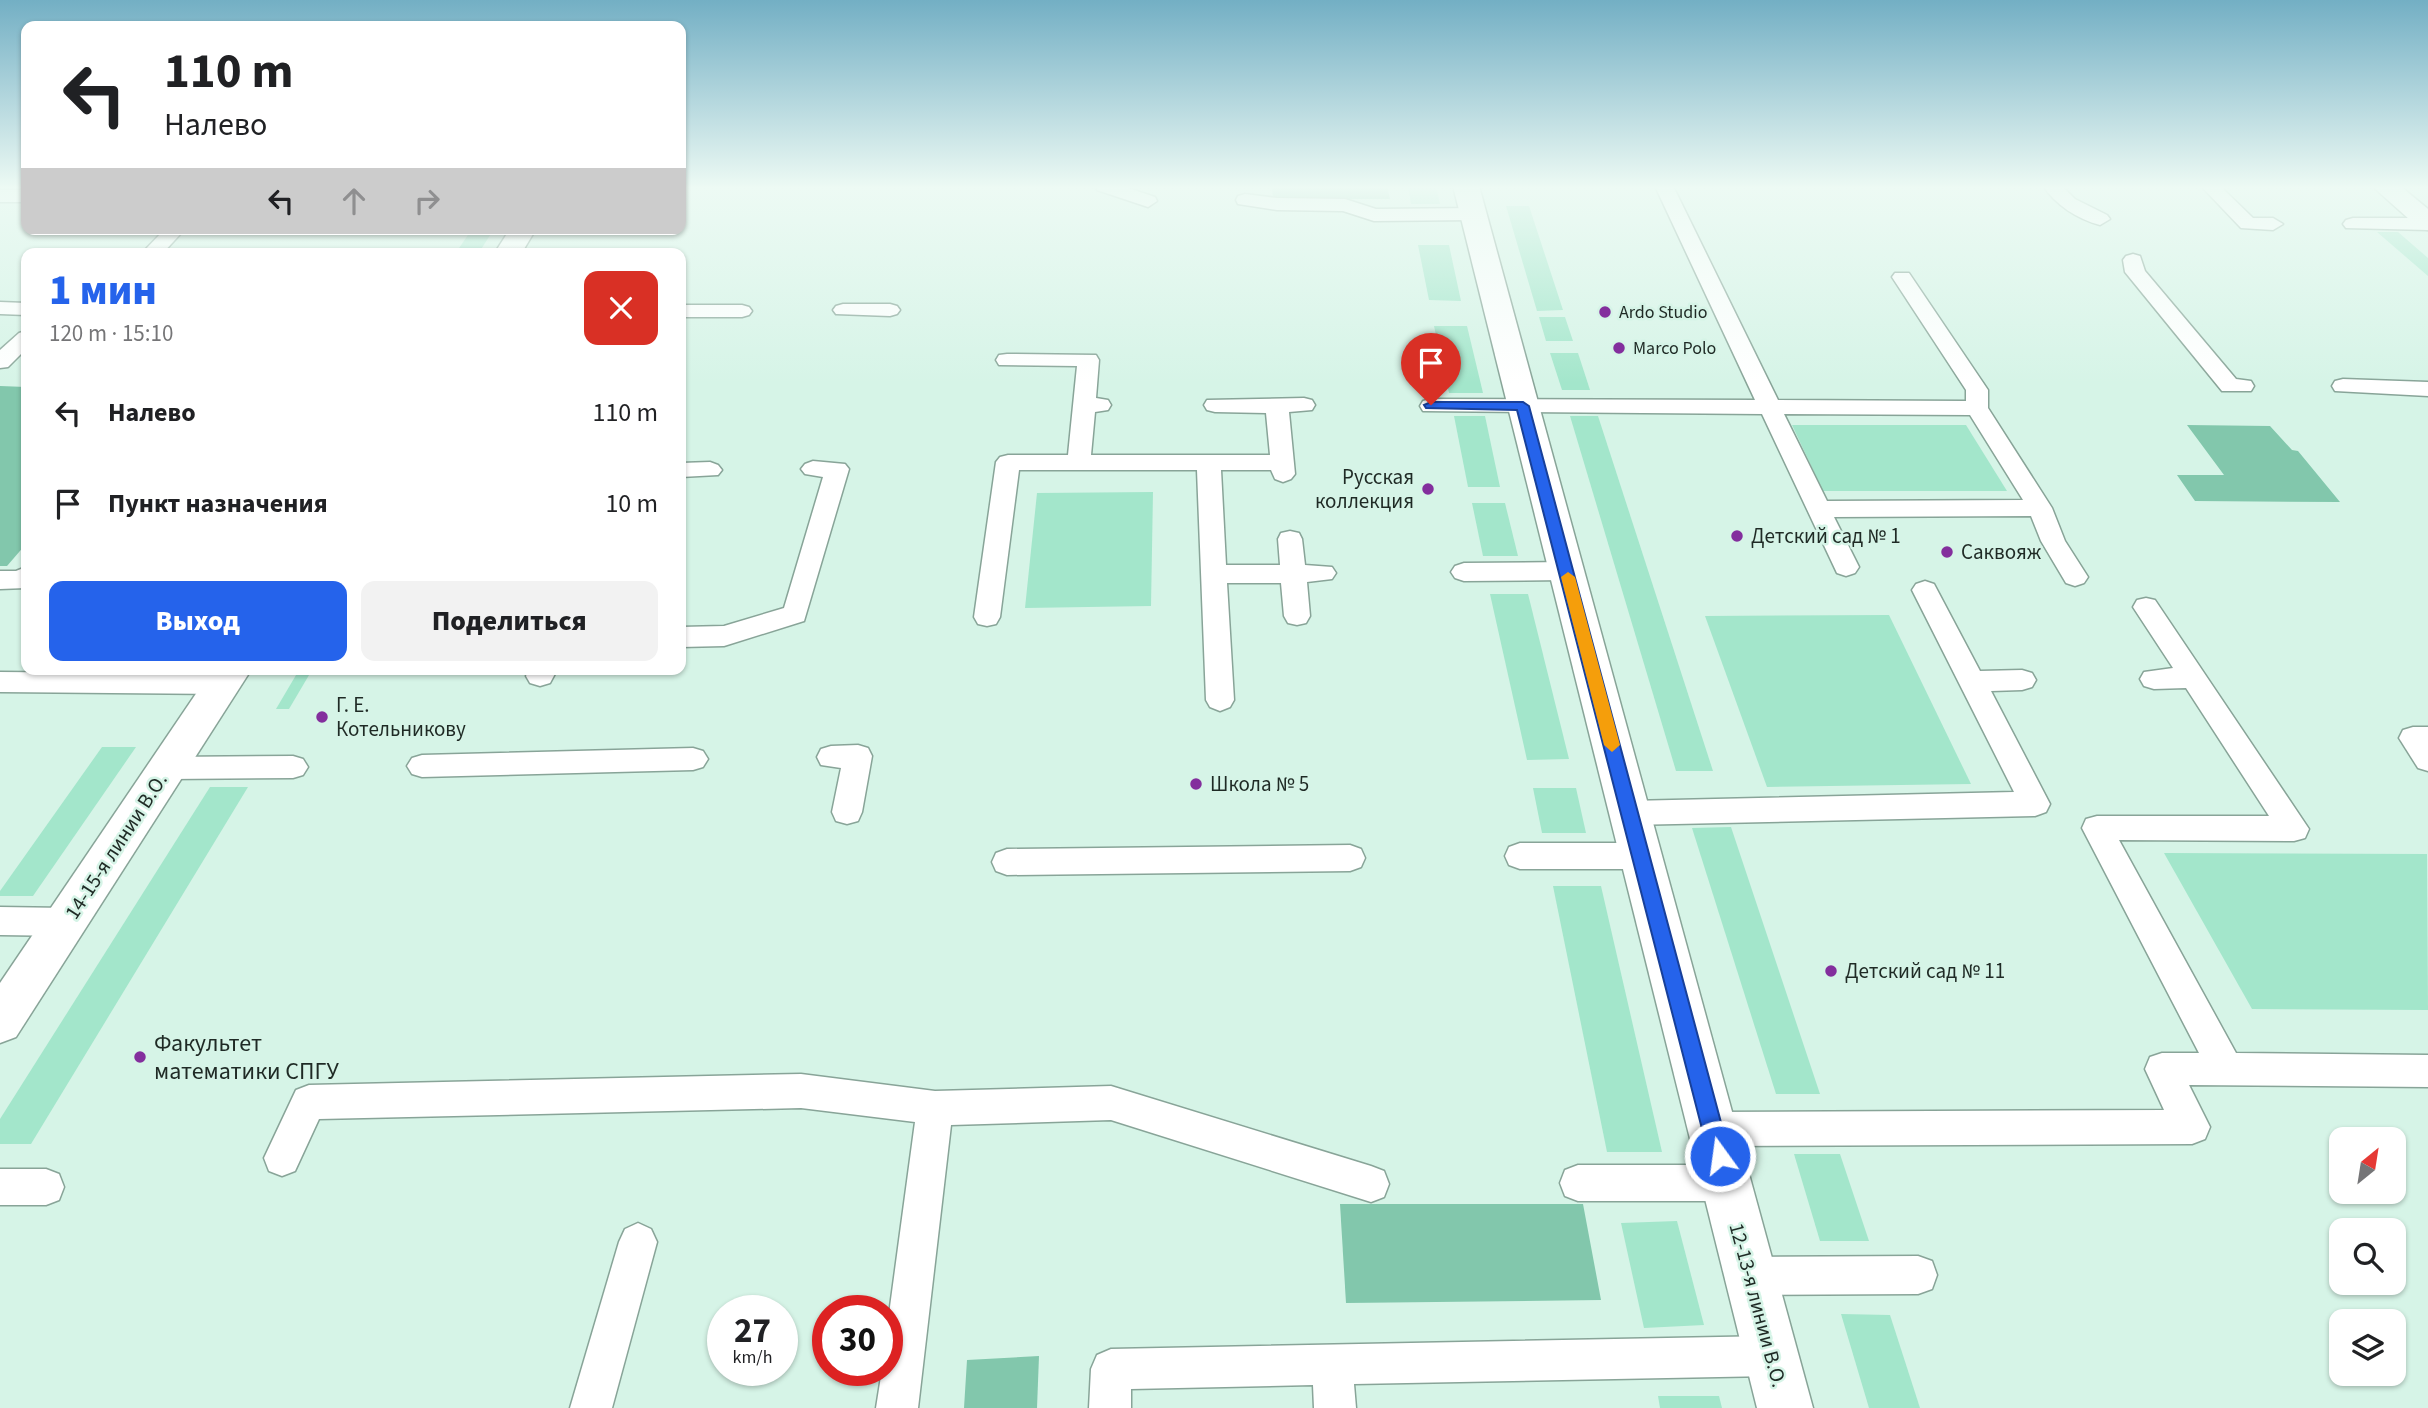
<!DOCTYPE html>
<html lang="ru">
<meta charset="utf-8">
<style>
body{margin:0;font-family:"Source Sans 3",sans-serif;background:#f2f2f2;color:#202124;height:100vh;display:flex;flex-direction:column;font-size:26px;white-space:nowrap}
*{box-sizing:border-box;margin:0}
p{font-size:23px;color:#757577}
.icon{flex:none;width:38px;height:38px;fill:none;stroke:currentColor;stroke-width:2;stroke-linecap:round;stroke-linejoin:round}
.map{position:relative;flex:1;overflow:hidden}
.details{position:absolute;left:21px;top:248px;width:665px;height:427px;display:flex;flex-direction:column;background:#fff;border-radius:14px;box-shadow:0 2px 5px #0004}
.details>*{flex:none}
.guide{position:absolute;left:21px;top:21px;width:665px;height:214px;border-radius:14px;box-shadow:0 2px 5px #0004;background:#fff;color:#202124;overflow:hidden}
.needle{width:46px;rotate:30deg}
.buttons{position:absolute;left:2329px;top:1127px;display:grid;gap:14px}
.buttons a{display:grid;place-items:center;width:77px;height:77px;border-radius:14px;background:#fff;box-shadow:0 2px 5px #0004;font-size:35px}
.speed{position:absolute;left:707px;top:1295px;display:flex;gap:14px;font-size:35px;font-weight:700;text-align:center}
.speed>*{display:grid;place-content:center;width:91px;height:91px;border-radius:50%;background:#fff;box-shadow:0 2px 5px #0004;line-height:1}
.speed small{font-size:18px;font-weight:400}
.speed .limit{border:10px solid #d22;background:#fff;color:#111}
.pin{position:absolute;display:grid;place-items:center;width:60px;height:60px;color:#fff;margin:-72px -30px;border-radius:50% 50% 50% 0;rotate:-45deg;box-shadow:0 0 7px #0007}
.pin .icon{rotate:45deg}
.me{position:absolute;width:77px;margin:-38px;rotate:346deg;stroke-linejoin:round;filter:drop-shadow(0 0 5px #0008)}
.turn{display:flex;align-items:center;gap:24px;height:147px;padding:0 28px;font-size:32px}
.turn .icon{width:91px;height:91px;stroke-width:2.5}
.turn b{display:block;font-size:49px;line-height:60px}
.lanes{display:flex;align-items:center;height:66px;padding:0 28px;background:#0003;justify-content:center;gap:35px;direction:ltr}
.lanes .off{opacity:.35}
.round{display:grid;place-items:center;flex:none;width:74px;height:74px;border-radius:14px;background:#f2f2f2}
.headline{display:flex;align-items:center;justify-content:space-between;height:119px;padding:0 28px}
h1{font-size:42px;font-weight:800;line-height:52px;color:#2563eb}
.cta{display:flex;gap:14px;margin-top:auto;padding:14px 28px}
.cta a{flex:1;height:80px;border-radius:14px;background:#2563eb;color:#fff;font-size:28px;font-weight:800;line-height:80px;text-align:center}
.cta a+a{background:#f2f2f2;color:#202124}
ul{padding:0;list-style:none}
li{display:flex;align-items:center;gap:21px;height:91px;padding:0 28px}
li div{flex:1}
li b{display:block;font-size:26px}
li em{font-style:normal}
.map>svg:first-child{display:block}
.green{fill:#a3e6cb}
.forest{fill:#82c7ac}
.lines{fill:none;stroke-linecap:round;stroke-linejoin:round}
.lane-casing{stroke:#88a498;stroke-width:3}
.street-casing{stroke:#88a498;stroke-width:3}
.lane{fill:#fff;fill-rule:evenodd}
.street{fill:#fff;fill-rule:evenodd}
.route{fill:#2563eb;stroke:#184099;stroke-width:2}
.slow{fill:#f59e0b}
.poi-dot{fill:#832e9d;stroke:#d6f4e7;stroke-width:2.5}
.labels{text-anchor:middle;stroke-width:5;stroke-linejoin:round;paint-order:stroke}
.far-poi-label{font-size:18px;fill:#1f2a25;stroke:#d6f4e7;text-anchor:start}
.poi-label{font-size:21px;fill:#1f2a25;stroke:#d6f4e7;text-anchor:start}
.street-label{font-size:21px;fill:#1f2a25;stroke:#d6f4e7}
.near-poi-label{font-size:24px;fill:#1f2a25;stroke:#d6f4e7;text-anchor:start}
</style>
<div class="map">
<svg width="2428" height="1408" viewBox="0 0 2428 1408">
<rect width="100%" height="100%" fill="#d6f4e7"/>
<g class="green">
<polygon points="1408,186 1436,186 1440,204 1411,204"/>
<polygon points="1506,206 1529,206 1563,310 1537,311"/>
<polygon points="472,229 494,229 478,254 455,254"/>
<polygon points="2377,232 2398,232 2428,258 2428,276"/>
<polygon points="1418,245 1449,245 1461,301 1429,300"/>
<polygon points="1539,317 1565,317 1573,341 1546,341"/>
<polygon points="1434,326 1467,326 1483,393 1449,393"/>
<polygon points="1550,353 1578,353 1590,390 1562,390"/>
<polygon points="1454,416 1485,416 1500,487 1468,487"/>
<polygon points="1570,416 1598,416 1713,771 1676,771"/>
<polygon points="1792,425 1966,425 2007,491 1823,491"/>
<polygon points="1153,492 1151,606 1025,608 1037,493"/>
<polygon points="1472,503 1505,503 1518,556 1483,556"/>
<polygon points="1490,594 1528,594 1569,759 1527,760"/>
<polygon points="1889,615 1971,784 1767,787 1705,616"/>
<polygon points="299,670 312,670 289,709 276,709"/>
<polygon points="102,747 136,747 33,896 0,896 0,891"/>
<polygon points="210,787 248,787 31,1144 0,1144 0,1119"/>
<polygon points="1533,788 1576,788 1586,833 1542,833"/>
<polygon points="1731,827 1820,1094 1776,1094 1692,828"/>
<polygon points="2164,853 2427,854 2428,1010 2252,1009"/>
<polygon points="1553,886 1601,886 1662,1152 1607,1152"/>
<polygon points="1794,1154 1840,1154 1869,1241 1820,1241"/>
<polygon points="1677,1221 1704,1325 1644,1328 1621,1223"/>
<polygon points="1841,1314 1890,1315 1920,1408 1869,1408"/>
<polygon points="1658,1396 1719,1396 1722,1408 1660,1408"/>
</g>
<g class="forest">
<polygon points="1272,186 1387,186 1390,199 1273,199"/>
<polygon points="0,386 26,387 26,544 7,566 0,566"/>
<polygon points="2187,425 2270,426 2292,450 2298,451 2340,502 2195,501 2177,475 2224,475"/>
<polygon points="1340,1204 1583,1204 1601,1300 1346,1303"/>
<polygon points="1039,1356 1037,1408 964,1408 967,1360"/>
</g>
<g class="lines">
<defs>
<g id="lane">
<polygon points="1095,186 1122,186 1155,197 1157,201 1148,207 1097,190"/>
<path d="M1655,186H1673L1778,400L1966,401V390L1892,277L1895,273H1909L1988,390V408L2052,508L2065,541L2088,577L2084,583L2075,586L2066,583L2041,541L2031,516L1834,517L1859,567L1855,573L1846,576L1837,573L1762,414L1423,411L1420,406L1423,401L1431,399L1755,400ZM1784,414L1970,415L2023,500L1827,501Z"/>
<path d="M2043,186H2062L2075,199L2107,215L2110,219L2100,225C2077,219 2056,205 2043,186Z"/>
<polygon points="2201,186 2220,186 2253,218 2273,218 2283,224 2273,230 2241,228"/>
<rect x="0" y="190" width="26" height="12"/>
<polygon points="1245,194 1277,198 1345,199 1376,209 1473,208 1482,214 1473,220 1374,221 1343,211 1277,210 1238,204 1236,200 1238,196"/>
<polygon points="2353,218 2428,218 2428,230 2346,228 2343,224 2346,220"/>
<polygon points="165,229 185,229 162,254 141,254"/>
<polygon points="2133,254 2140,256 2145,271 2236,379 2251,381 2254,386 2251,391 2222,391 2125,272 2123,260 2126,256"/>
<polygon points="0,302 26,303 26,315 0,314"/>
<polygon points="843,304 890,304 897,306 900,310 897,314 890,316 836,314 833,310 836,306"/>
<polygon points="681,305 742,305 749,307 752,311 749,315 742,317 681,317"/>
<polygon points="26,331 26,349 8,367 0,368 0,350 19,333"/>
<polygon points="1007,354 1096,355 1099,360 1096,398 1108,400 1111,405 1108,410 1095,412 1091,455 1270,455 1266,413 1215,412 1207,410 1204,405 1207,400 1304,398 1312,400 1315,405 1312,410 1289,412 1295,474 1291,479 1283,482 1275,479 1271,470 1221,470 1226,565 1280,565 1278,539 1281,533 1290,531 1299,533 1302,539 1305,565 1332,567 1336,573 1332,579 1307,582 1310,616 1306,623 1297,625 1288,623 1284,616 1281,583 1227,583 1234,700 1230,707 1220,711 1210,707 1206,700 1197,470 1019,470 1000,617 996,624 987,626 978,624 974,617 996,462 1000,457 1008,455 1068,455 1077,366 999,365 996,360 999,355"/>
<polygon points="2343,379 2428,382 2428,396 2335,391 2332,386 2335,381"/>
<polygon points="813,461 845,464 849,469 804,621 724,646 681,647 681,627 724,626 784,608 823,477 805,474 801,469 805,464"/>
<polygon points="710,462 718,465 722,470 718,475 681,477 681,463"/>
<polygon points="1566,562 1575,565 1579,571 1575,577 1566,580 1464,581 1455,578 1451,572 1455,566 1464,563"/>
<polygon points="26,567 26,588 0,589 0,571 16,571"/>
<polygon points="1925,581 1934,584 1980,671 2022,670 2032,673 2036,680 2032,687 2022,690 1991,691 2050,804 2046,812 2035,816 1629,825 1618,822 1614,813 1618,804 1629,801 2014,792 1912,590 1916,584"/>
<polygon points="2146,598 2155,600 2309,829 2305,838 2294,841 2119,840 2236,1053 2428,1055 2428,1087 2189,1085 2210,1127 2205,1139 2192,1144 1713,1146 1700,1141 1695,1129 1700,1117 1713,1112 2164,1110 2145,1069 2150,1057 2162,1053 2199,1053 2082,828 2086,819 2097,816 2269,816 2186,688 2154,689 2144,686 2140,679 2144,672 2173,668 2133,607 2137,600"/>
<polygon points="529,670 557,670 550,683 540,686 530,683 526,676"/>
<polygon points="0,672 223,674 233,677 237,684 233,691 223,694 0,692"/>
<polygon points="2413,727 2428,727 2428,771 2418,768 2399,738 2403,730"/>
<polygon points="858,745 868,748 872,756 862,812 858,821 847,824 836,821 832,812 841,768 821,765 817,757 821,749 831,746"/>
<polygon points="693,748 703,751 708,759 703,767 693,770 422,777 412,774 407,766 412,758 422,755"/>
<polygon points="293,756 303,759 308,767 303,775 293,778 168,779 158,776 153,768 158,760 168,757"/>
<polygon points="1520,843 1641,843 1652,847 1656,856 1652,865 1641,869 1520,869 1509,865 1505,856 1509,847"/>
<polygon points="1350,845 1361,849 1365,858 1361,867 1350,871 1007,875 996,871 992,862 996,853 1007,849"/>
<polygon points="0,907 67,908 78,912 83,922 78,932 67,936 0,935"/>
<polygon points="801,1074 935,1091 1111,1086 1371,1166 1384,1171 1389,1184 1384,1197 1371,1202 1111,1120 951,1125 918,1408 876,1408 882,1370 887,1370 887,1329 915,1122 801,1108 319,1119 295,1171 282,1176 269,1171 264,1158 296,1090 309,1085"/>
<polygon points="1578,1165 1726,1165 1739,1170 1744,1183 1739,1196 1726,1201 1578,1201 1565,1196 1560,1183 1565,1170"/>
<polygon points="0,1169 46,1169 59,1174 64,1187 59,1200 46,1205 0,1205"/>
<polygon points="638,1223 651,1229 657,1242 612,1408 570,1408 619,1242 625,1229"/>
<polygon points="1918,1256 1932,1261 1937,1275 1932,1289 1918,1294 1751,1295 1737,1290 1732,1276 1737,1262 1751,1257"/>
<polygon points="1771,1336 1785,1342 1791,1356 1785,1370 1771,1376 1354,1384 1356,1408 1314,1408 1313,1385 1131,1389 1131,1408 1089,1408 1091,1369 1097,1355 1111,1349"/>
</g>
<g id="street">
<polygon points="1453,186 1479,186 1813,1408 1757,1408"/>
<polygon points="2372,186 2400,186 2428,209 2428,230 2419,228"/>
<polygon points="510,229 536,229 521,254 494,254"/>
<polygon points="212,670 251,670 16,1037 0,1043 0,983"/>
</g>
</defs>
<use href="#lane" class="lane-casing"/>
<use href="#street" class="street-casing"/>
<use href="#lane" class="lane"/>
<use href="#street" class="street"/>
</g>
<linearGradient id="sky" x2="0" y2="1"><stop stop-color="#73afc4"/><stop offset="0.49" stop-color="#edfaf4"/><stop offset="1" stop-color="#edfaf4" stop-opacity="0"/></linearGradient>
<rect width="2428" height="383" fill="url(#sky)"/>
<polygon class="route" points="1431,402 1523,402 1529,406 1730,1156 1727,1163 1720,1166 1712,1163 1709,1156 1517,410 1426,408 1424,405"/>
<polygon class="slow" points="1568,572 1575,577 1620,745 1612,752 1604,745 1561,577"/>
<g class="poi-dot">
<circle cx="1605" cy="312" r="7"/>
<circle cx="1619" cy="348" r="7"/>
<circle cx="1428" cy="489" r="7"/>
<circle cx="1737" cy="536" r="7"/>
<circle cx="1947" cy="552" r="7"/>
<circle cx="322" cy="717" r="7"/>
<circle cx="1196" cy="784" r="7"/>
<circle cx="1831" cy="971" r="7"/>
<circle cx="140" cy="1057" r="7"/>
</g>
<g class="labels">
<g class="far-poi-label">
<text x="1619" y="318">Ardo Studio</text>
<text x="1633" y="354">Marco Polo</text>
</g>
<g class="poi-label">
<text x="1414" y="484" text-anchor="end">Русская<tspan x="1414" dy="24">коллекция</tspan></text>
<text x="1751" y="543">Детский сад № 1</text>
<text x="1961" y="559">Саквояж</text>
<text x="336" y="712">Г. Е.<tspan x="336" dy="24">Котельникову</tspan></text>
<text x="1210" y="791">Школа № 5</text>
<text x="1845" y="978">Детский сад № 11</text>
</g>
<g class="street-label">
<text transform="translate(116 846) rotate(-57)" y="7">14-15-я линии В.О.</text>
<text transform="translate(1758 1305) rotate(75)" y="7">12-13-я линии В.О.</text>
</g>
<g class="near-poi-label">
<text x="154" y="1051">Факультет<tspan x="154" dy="28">математики СПГУ</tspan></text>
</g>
</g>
</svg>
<div class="buttons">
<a><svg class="needle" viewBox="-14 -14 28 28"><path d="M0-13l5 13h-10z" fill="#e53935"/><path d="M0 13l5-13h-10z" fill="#757577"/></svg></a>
<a><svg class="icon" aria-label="search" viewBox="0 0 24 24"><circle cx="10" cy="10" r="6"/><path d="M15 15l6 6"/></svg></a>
<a><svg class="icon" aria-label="layers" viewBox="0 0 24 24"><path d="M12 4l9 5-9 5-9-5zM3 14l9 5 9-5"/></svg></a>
</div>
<div class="speed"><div>27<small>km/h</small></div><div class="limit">30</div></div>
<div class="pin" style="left:1431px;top:405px;background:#d93025"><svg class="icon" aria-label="arrive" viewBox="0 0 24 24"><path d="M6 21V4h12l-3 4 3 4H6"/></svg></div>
<svg class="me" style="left:1720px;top:1156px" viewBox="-20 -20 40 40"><circle r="17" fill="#2563eb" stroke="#fff" stroke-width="3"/><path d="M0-11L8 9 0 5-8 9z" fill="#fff"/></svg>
<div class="guide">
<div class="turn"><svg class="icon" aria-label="left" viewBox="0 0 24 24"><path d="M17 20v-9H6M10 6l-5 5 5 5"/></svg><div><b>110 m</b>Налево</div></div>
<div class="lanes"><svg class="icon" aria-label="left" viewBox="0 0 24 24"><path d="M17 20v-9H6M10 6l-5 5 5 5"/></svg><svg class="icon off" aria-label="ahead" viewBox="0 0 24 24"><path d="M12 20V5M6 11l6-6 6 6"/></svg><svg class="icon off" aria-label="right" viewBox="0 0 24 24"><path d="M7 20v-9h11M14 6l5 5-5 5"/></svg></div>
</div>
<section class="details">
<div class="headline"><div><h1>1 мин</h1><p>120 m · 15:10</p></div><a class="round" style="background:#d93025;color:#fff"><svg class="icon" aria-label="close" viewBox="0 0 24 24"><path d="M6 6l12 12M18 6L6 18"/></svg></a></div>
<ul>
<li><svg class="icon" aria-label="left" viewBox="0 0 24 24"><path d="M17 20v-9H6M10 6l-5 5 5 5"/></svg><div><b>Налево</b></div><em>110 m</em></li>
<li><svg class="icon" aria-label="arrive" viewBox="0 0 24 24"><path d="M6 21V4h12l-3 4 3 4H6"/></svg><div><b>Пункт назначения</b></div><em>10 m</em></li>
</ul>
<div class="cta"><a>Выход</a><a>Поделиться</a></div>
</section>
</div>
